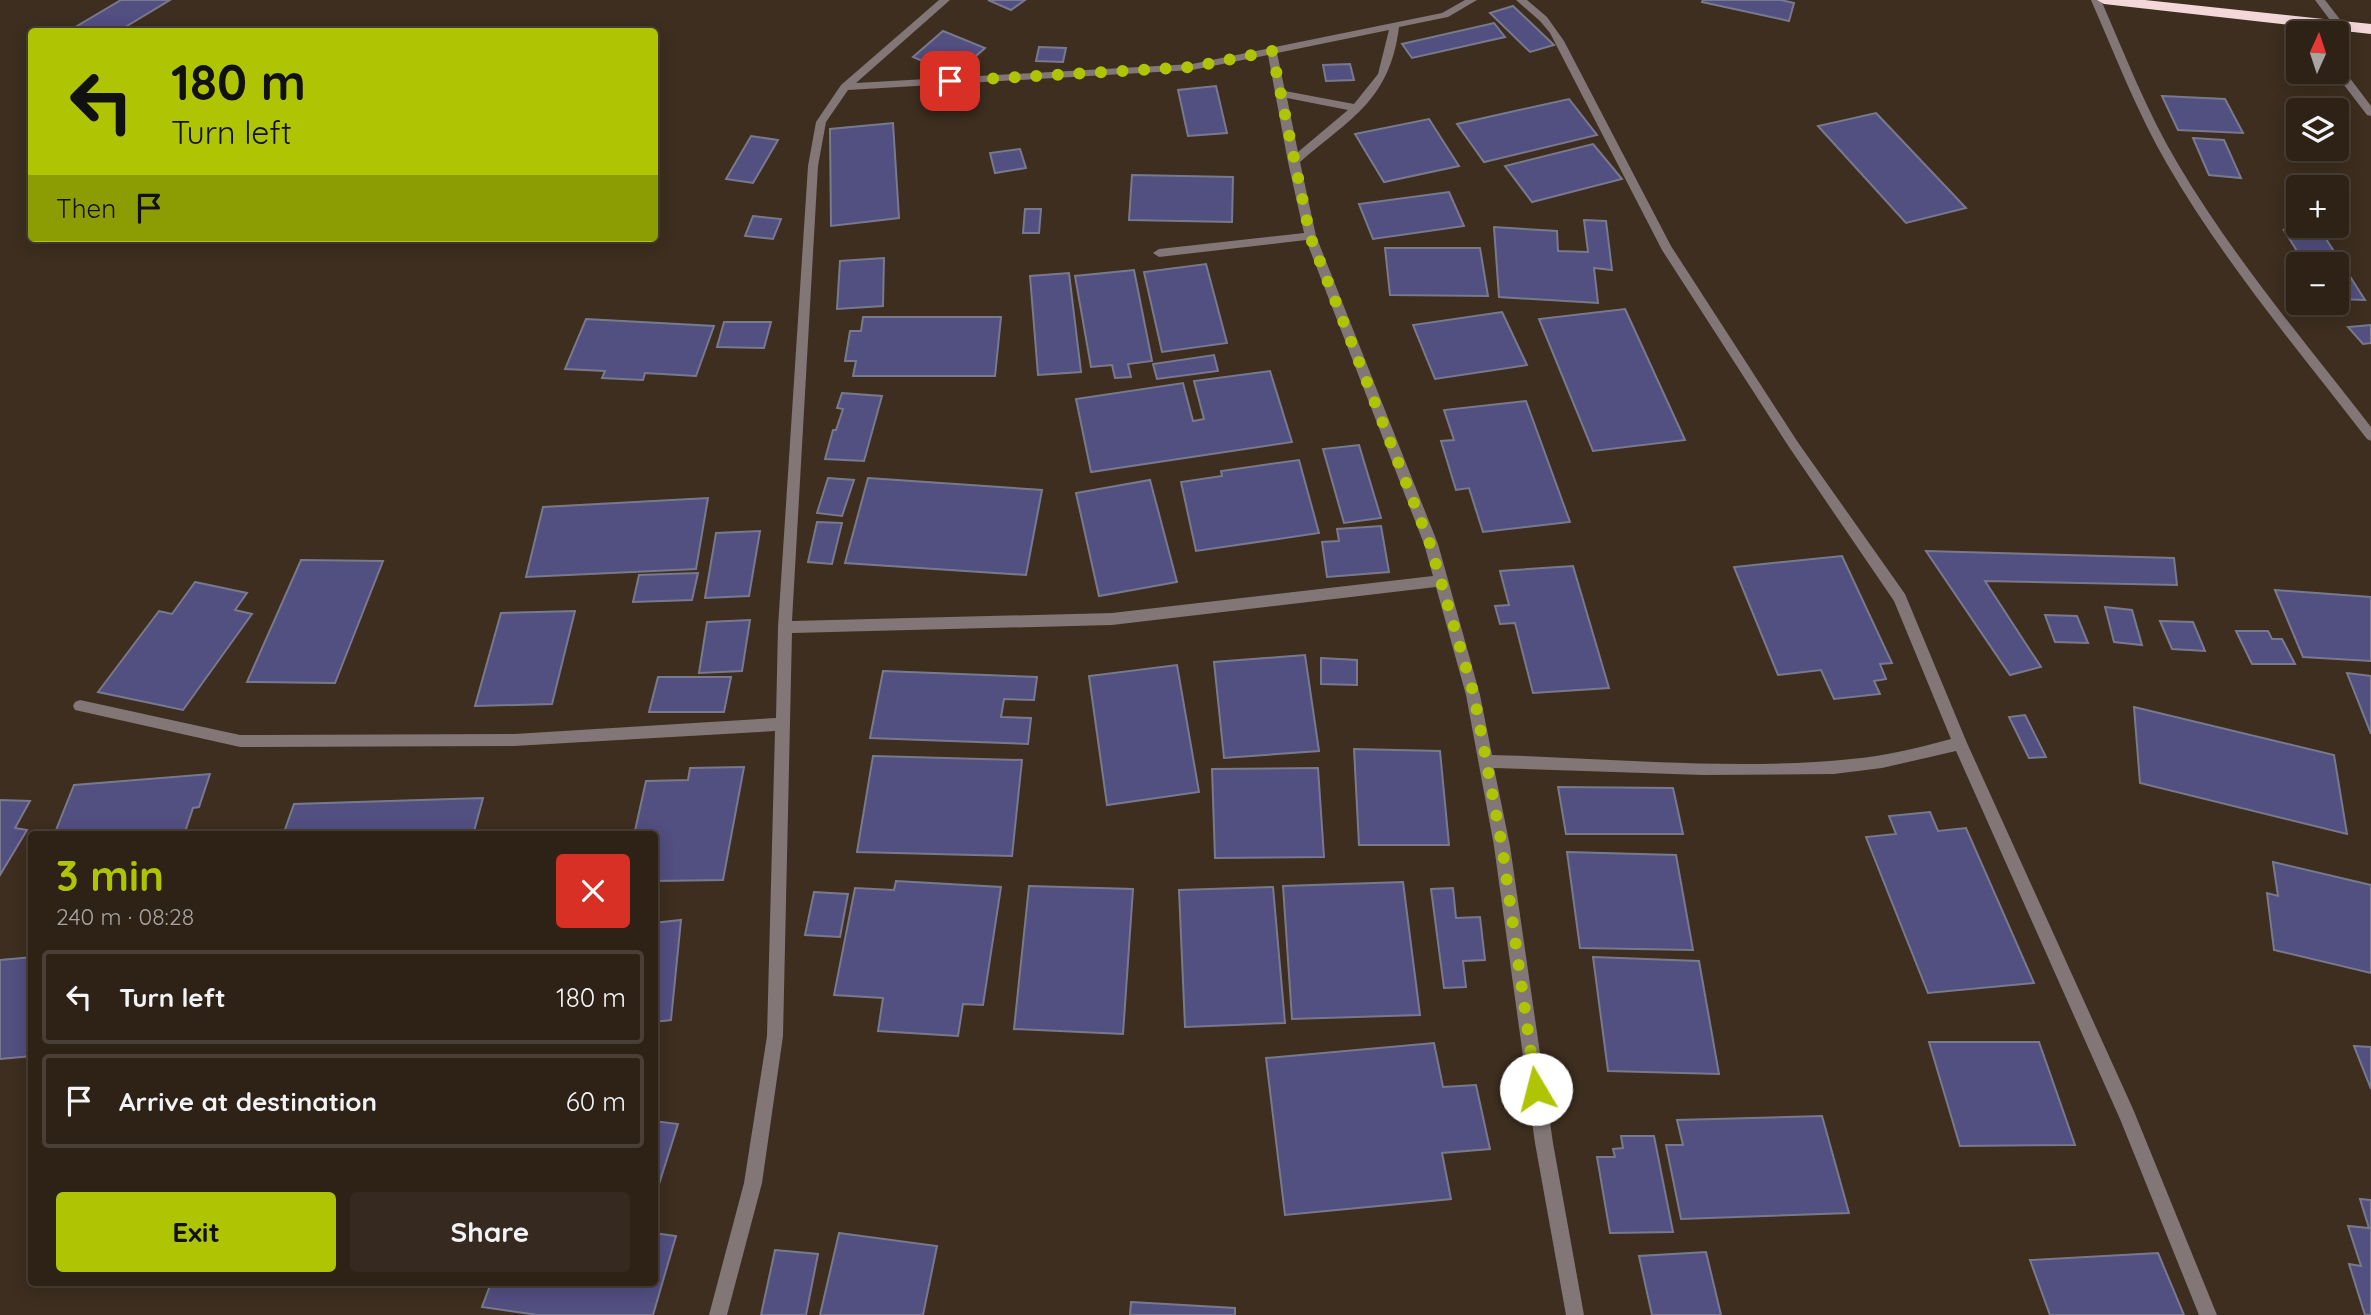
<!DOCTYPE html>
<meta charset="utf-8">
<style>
body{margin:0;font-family:Quicksand,sans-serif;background:#362a20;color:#f1f3f6;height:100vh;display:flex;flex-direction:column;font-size:26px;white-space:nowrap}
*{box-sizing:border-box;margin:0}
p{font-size:23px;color:#a7a4a1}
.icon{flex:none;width:38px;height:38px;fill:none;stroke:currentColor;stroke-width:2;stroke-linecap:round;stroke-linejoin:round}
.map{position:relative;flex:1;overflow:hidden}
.sheet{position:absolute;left:28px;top:831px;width:630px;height:455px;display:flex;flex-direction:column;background:#2e2217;border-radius:7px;box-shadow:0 4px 18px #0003,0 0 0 2px #493f36}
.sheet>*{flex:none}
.top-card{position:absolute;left:28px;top:28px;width:630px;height:214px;border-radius:7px;box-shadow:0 4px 18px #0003,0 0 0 2px #493f36;background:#afc504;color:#111;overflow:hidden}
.needle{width:46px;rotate:3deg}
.tools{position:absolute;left:2286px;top:21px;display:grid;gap:14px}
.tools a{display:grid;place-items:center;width:63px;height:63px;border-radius:7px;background:#2e2217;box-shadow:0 4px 18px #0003,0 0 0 2px #493f36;font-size:35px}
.pin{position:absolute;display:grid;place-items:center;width:60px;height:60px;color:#fff;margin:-30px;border-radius:14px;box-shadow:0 4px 10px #0006}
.me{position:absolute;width:77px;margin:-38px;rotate:352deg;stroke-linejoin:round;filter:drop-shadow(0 0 5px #0008)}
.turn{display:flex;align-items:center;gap:24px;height:147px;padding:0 28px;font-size:32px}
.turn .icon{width:91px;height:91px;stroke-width:2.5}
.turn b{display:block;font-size:49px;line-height:60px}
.then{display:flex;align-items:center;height:66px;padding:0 28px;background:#0003;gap:14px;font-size:26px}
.round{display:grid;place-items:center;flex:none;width:74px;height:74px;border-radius:7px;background:#362a20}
.overview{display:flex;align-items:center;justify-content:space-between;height:119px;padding:0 28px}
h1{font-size:42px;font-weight:700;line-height:52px;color:#afc504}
.primary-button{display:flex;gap:14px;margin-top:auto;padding:14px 28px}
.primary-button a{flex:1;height:80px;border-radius:7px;background:#afc504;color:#111;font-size:28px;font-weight:700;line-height:80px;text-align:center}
.primary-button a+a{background:#362a20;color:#f1f3f6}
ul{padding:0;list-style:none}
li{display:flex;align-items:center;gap:21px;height:94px;margin:0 14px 10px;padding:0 14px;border:4px solid #493f36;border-radius:7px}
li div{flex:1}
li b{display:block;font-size:26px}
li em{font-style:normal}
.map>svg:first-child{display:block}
.building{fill:#524f81;stroke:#79798e;stroke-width:2}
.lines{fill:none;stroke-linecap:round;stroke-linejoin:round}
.street{fill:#827677;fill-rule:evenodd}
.highway{fill:#f4d7d8;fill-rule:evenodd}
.route{stroke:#afc504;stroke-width:12;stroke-dasharray:0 21.6}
</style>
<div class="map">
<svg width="2371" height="1315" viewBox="0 0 2371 1315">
<rect width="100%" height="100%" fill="#3d2e1f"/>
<g class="building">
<polygon points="121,0 170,0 117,32 67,32"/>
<polygon points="988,0 1025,0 1011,10"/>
<polygon points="1703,0 1781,0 1794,3 1789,21 1702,2"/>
<polygon points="1513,6 1554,45 1530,52 1490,13"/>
<polygon points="1494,23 1505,37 1412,58 1402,44"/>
<polygon points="943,31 985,48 967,64 951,57 939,68 913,57"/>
<polygon points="1039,47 1066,48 1063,62 1036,61"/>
<polygon points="1350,64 1354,80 1326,81 1323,65"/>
<polygon points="1216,86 1227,133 1188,136 1178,90"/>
<polygon points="2162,96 2225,99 2243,133 2178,130"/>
<polygon points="1569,99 1597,135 1484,162 1457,124"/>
<polygon points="1876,113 1966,208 1906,223 1818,126"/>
<polygon points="1429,119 1459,166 1384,182 1355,134"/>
<polygon points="893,123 899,218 831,226 830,129"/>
<polygon points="751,136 778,140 753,183 726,179"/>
<polygon points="2193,138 2224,140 2241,178 2209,175"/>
<polygon points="1593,144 1622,179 1532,202 1505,166"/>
<polygon points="1020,149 1026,168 995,173 990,153"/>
<polygon points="1132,175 1233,177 1232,222 1129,220"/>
<polygon points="1449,192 1464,226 1373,239 1359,204"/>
<polygon points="1025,209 1041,209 1039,233 1023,233"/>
<polygon points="753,216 781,219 773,239 745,236"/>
<polygon points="1584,220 1606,221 1612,270 1594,268 1598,303 1499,297 1494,227 1557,231 1558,251 1588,252"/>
<polygon points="2284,230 2321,231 2365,300 2336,299 2336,264 2305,264"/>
<polygon points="1385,248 1480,248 1488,296 1390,295"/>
<polygon points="884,258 883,306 837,309 840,261"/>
<polygon points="1206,264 1227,343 1162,352 1144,272"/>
<polygon points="1134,270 1152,361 1128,364 1131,377 1115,378 1112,365 1091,367 1075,276"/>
<polygon points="1069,273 1081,372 1038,375 1030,276"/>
<polygon points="1625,309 1685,440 1593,451 1539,319"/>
<polygon points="1502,312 1527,365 1435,379 1413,325"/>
<polygon points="863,317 1001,317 995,376 853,376 856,361 845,361 850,331 861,331"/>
<polygon points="586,319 714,326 696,376 645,373 643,380 602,378 605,371 565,369"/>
<polygon points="724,322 771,322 764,348 717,347"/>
<polygon points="2371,325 2371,343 2363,344 2348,327"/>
<polygon points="1214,355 1218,371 1157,379 1153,364"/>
<polygon points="1270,371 1292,442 1091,472 1076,399 1183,383 1193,421 1204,419 1194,381"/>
<polygon points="842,393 882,396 864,461 825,459 833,430 836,430 843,409 837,408"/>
<polygon points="1526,401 1570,522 1483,532 1469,488 1456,490 1441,441 1454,440 1444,410"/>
<polygon points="1359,445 1381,518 1344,523 1323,449"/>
<polygon points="1299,460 1319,533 1196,551 1181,482 1222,476 1221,471"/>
<polygon points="828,478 854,480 842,516 817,513"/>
<polygon points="868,478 1042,490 1026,575 845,563"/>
<polygon points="1150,480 1177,582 1099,596 1076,493"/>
<polygon points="708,498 696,569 526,577 543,507"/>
<polygon points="817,522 842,523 832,564 808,562"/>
<polygon points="1381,526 1389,572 1327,577 1322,542 1339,541 1337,529"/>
<polygon points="760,531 749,596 705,598 716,533"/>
<polygon points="1926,551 2174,558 2177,585 1985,581 2041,667 2010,675"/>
<polygon points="1842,556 1892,663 1880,664 1886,679 1874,681 1880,694 1834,699 1821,670 1778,675 1734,567"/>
<polygon points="301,560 383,561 335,683 247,682"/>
<polygon points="1573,566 1609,688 1533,693 1515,623 1500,624 1495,606 1509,605 1500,571"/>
<polygon points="698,573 692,600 633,602 639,575"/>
<polygon points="195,582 247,593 235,610 252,614 183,710 98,692 159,611 172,614"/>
<polygon points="2275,590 2371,597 2371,661 2303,657"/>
<polygon points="2105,607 2132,610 2142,645 2114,642"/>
<polygon points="575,611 552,704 475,706 501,613"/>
<polygon points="2045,615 2077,616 2088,643 2055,642"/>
<polygon points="750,620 742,671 699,673 707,622"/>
<polygon points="2160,621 2193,622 2205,651 2172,649"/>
<polygon points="2236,631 2268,631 2272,639 2282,639 2295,664 2252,664"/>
<polygon points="1305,655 1319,751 1224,758 1214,662"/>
<polygon points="1321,658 1357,660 1357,685 1321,684"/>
<polygon points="1177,665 1199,792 1107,805 1089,676"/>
<polygon points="883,671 1037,677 1034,700 1004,699 1001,717 1031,718 1028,744 870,738"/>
<polygon points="2347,673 2371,676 2371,734"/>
<polygon points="658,677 731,677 724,712 649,712"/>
<polygon points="2134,707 2334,755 2347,834 2140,783"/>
<polygon points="2025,715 2046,757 2029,758 2009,717"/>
<polygon points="1354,749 1440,751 1449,845 1359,845"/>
<polygon points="873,756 1022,760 1012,856 857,852"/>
<polygon points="744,767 723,880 654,881 654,835 634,835 646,781 688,780 690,768"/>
<polygon points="1318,768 1324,857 1215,858 1212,769"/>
<polygon points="210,774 199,807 193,808 184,835 54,835 74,785"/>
<polygon points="1558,787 1673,788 1683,834 1566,834"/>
<polygon points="483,798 473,835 283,835 294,804"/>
<polygon points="0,800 30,801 15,828 27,830 0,875"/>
<polygon points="1930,812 1938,831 1966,828 2034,983 1928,993 1866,837 1896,834 1889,816"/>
<polygon points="1567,852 1676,855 1693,950 1580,948"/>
<polygon points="2273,862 2371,885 2371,973 2274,950 2267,893 2278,896"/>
<polygon points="896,881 1001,887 983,1005 963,1004 958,1036 878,1031 883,998 834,995 855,888 894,890"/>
<polygon points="1403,882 1420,1015 1292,1019 1283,886"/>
<polygon points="1029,886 1133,889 1123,1034 1014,1029"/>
<polygon points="1273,887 1285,1023 1185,1027 1179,890"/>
<polygon points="1453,888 1456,918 1480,917 1485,960 1463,961 1466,987 1444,988 1431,889"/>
<polygon points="814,892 848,894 840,937 805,935"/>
<polygon points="681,920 671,1020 654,1022 654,923"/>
<polygon points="32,957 32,1056 0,1059 0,960"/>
<polygon points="1593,957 1699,961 1719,1074 1608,1071"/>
<polygon points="1929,1042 2039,1042 2075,1145 1960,1146"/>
<polygon points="1434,1043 1443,1087 1476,1085 1490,1149 1442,1153 1451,1199 1285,1215 1266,1058"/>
<polygon points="2354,1046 2371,1047 2371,1089"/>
<polygon points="1822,1116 1849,1213 1681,1219 1666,1145 1683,1145 1677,1120"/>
<polygon points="654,1121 678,1124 654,1200"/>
<polygon points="1621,1136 1654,1136 1673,1232 1610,1233 1597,1157 1615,1157 1613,1149 1623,1148"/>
<polygon points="2360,1199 2371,1200 2371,1315 2365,1315 2349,1264 2361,1266 2348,1226 2369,1228"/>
<polygon points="654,1233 676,1236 653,1315 538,1315 482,1307 491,1283 654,1283"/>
<polygon points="839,1233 937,1246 923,1315 820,1315"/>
<polygon points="775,1250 818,1254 806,1315 761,1315"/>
<polygon points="1706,1252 1721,1315 1652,1315 1639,1256"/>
<polygon points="2158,1253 2184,1315 2050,1315 2030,1260"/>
<polygon points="1131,1302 1235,1308 1235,1315 1130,1315"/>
</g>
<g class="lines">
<g class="street">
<path d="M939,0H950L856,83L1192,64L1442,13L1465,0H1477L1448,17L1399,27C1390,100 1351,118 1300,162L1316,236L1438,544L1480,695L1492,755C1608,758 1736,771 1851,759C1885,756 1918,748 1951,739L1894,601L1789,447L1662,250L1550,33L1540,21L1516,0H1527L1547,17L1564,41L1671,246L1797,441L1905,594L1967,743L2133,1109L2217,1315H2199L2120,1119L1956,751L1882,768L1834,774L1703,775L1494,768L1510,846L1553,1143L1584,1315H1566L1535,1143L1494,846L1466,695L1436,587L1112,625L792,633L783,1036L762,1183L727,1315H709L744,1183L767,1036L775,731L514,746L240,747L75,710L73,706L75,702L80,700L240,735L514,734L776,718L778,627L808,166L816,122L841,85ZM1389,30L1378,74L1354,104L1285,91L1277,53ZM1268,55L1288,162L1304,233L1159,249L1153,253L1159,257L1306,240L1424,544L1433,576L1112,613L792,621L818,166L826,122L848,90L1192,70ZM1287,98L1348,110L1298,152Z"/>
<path d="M2091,0H2101C2125,55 2147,112 2178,164C2233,257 2305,342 2371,427V441L2367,439C2298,350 2224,262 2167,164C2137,112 2115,55 2091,0Z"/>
<polygon points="2315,0 2325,0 2345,26 2344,28 2336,28"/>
<polygon points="2302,19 2305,20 2316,33 2306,33 2297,22"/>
<polygon points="2336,64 2340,65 2371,106 2371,116 2367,115 2334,72 2336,72"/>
</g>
<polygon class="highway" points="2097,0 2145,0 2371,24 2371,34 2104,4"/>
</g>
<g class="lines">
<polyline class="route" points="950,81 1192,67 1272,51 1310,236 1430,544 1474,695 1502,846 1536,1089"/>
</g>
</svg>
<div class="tools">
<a><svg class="needle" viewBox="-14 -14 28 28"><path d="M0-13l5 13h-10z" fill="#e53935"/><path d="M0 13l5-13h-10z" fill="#a7a4a1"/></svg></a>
<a><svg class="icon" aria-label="layers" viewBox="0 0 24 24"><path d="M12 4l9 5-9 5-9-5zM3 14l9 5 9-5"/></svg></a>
<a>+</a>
<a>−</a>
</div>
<div class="pin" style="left:950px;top:81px;background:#d93025"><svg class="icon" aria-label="arrive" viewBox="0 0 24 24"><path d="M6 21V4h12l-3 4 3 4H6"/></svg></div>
<svg class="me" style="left:1536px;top:1089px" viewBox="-20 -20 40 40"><circle r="19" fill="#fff"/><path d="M0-13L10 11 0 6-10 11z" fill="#afc504"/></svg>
<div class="top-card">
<div class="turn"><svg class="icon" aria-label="left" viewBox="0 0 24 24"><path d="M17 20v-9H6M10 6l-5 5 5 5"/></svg><div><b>180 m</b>Turn left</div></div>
<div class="then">Then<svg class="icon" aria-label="arrive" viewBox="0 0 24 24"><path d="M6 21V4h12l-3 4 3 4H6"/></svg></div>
</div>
<section class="sheet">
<div class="overview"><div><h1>3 min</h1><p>240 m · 08:28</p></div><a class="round" style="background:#d93025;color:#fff"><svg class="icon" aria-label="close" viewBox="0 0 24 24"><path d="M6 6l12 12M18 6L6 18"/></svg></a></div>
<ul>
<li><svg class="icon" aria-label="left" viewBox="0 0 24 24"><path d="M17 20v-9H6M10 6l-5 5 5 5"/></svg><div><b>Turn left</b></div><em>180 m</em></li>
<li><svg class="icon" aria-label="arrive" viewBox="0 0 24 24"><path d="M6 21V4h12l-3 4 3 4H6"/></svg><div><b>Arrive at destination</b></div><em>60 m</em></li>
</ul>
<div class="primary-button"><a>Exit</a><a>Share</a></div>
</section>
</div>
